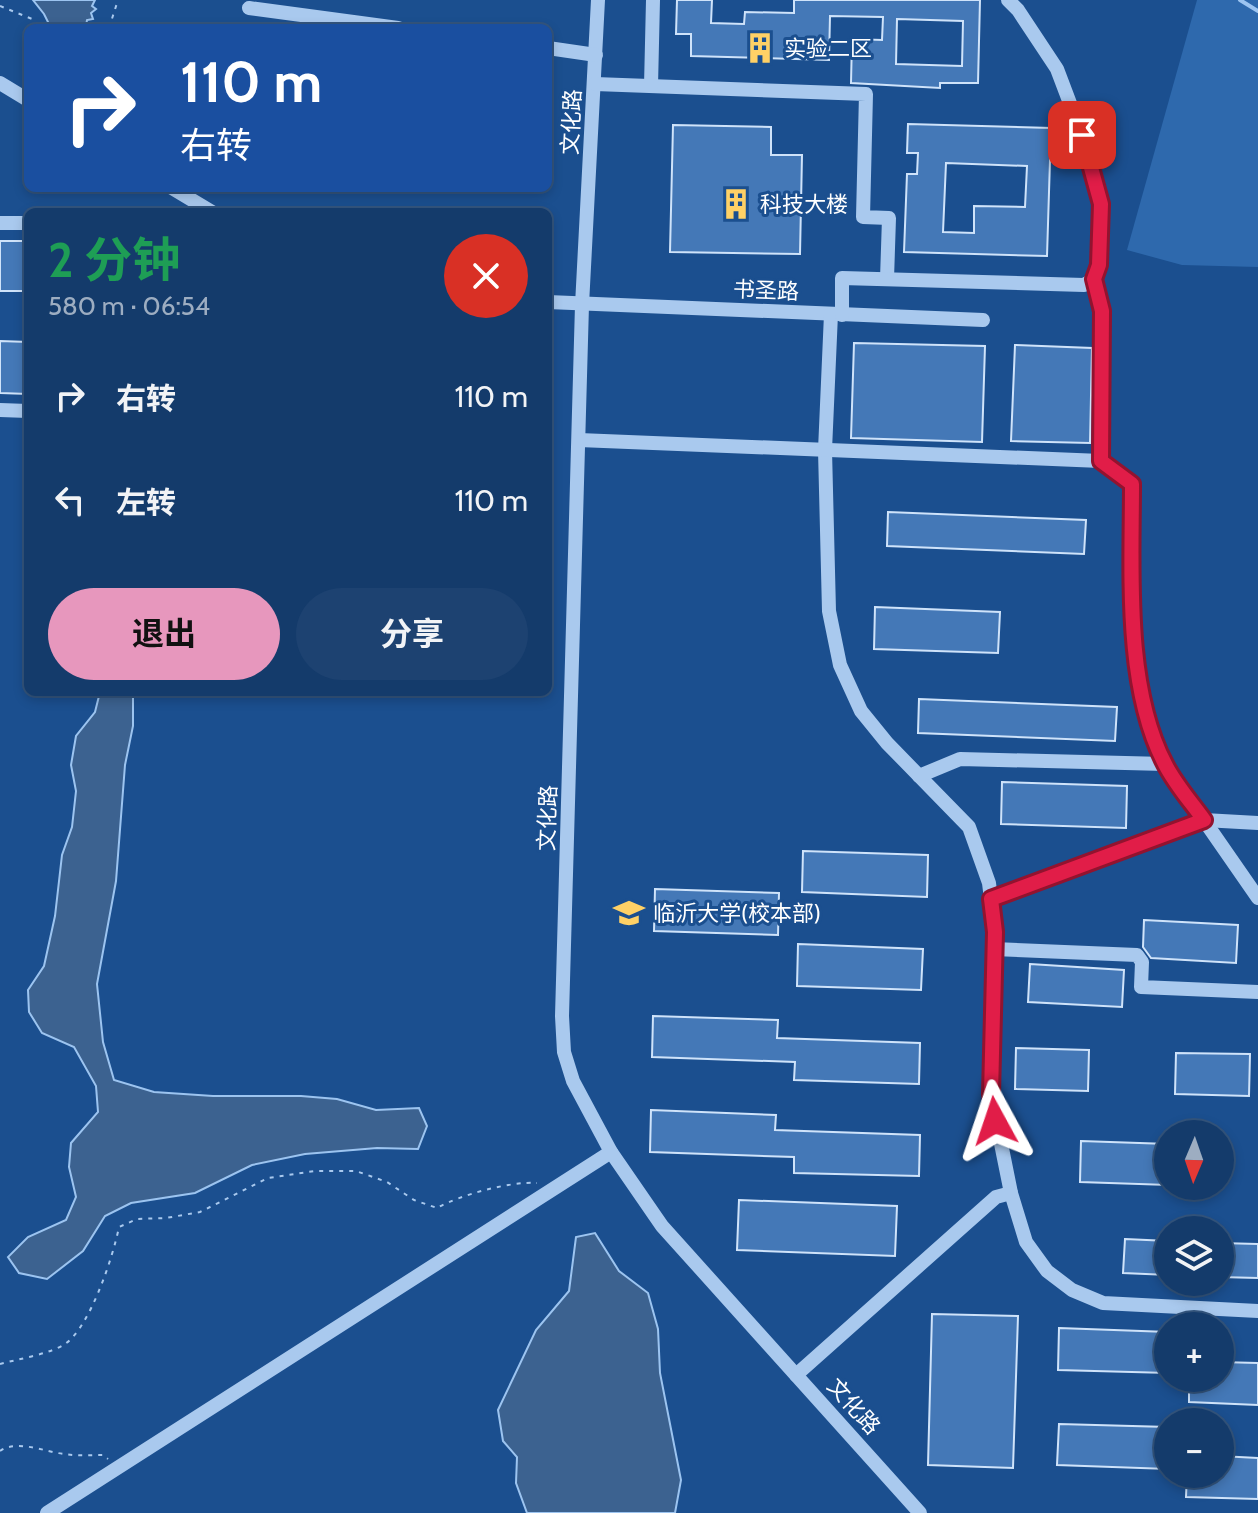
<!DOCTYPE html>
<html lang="zh">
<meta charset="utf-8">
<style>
body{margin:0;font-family:Cabin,"Noto Sans SC",sans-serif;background:#1d4271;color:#f1f3f6;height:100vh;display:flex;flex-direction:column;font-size:30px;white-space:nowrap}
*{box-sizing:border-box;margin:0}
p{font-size:26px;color:#9dadc1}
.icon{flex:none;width:44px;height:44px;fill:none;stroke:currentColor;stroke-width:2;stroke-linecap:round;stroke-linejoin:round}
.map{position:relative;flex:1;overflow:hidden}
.side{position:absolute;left:24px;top:208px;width:528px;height:488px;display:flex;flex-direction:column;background:#143b6b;border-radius:12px;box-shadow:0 4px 12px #0003,0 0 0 2px #33557e}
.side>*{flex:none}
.guide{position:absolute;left:24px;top:24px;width:528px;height:168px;border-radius:12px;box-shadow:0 4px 12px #0003,0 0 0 2px #33557e;background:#1a4fa0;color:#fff;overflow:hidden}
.needle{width:52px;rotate:182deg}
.buttons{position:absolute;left:1154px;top:1120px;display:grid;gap:16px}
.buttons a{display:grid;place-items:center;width:80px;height:80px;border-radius:50%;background:#143b6b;box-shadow:0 4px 12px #0003,0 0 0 2px #33557e;font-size:40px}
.pin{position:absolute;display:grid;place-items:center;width:68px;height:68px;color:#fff;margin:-34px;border-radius:16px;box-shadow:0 4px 12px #0006}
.me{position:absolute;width:88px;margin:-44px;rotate:355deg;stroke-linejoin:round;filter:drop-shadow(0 0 6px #0008)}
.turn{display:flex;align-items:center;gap:28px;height:168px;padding:0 24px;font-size:36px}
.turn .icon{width:104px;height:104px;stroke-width:2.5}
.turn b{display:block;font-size:56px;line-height:68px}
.round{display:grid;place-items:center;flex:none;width:84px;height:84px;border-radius:42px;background:#1d4271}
.overview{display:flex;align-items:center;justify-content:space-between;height:136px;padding:0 24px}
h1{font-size:48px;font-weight:700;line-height:60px;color:#1e9e55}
.cta{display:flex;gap:16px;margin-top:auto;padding:16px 24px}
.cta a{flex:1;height:92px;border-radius:48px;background:#e797bd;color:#111;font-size:32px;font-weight:700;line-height:92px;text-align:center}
.cta a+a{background:#1d4271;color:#f1f3f6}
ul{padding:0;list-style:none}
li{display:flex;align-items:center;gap:24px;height:104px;padding:0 24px}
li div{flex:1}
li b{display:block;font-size:30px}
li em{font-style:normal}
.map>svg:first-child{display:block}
.green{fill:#2e69ad}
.water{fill:#3c6290;stroke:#9cc4f0;stroke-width:2}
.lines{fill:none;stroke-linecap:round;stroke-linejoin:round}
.stream{stroke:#9cc4f0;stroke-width:4}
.building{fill:#4478b7;stroke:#cfe3fa;stroke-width:2;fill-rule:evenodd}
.path{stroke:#a9c9ee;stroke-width:2;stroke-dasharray:4 6;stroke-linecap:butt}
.minor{stroke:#a9c9ee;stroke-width:14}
.route-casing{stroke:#92132f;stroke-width:20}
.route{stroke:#e11d48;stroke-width:14}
.labels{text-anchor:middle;stroke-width:6;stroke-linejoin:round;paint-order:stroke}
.poi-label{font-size:22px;fill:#fff;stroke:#1b4f8f;text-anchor:start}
.street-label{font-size:22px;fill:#fff;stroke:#1b4f8f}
</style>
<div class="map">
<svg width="1258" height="1513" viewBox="0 0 1258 1513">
<rect width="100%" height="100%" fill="#1b4f8f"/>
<polygon class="green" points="1197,0 1258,0 1258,267 1182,265 1127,250"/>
<g class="water">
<polygon points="33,0 95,0 92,6 96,9 91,13 93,19 87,20 86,26 51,28 44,14"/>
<polygon points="100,692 133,692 133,726 125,765 116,881 97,984 103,1042 114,1080 154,1092 213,1096 301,1096 337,1099 376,1110 419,1108 427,1126 418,1149 377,1148 305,1154 252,1165 195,1193 131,1203 105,1216 83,1251 47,1279 19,1273 8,1257 28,1237 66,1220 76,1197 69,1167 71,1143 98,1112 96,1086 74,1047 42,1033 29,1012 28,990 44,966 55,916 62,855 72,827 76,791 71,765 76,736 95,712"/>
<polygon points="595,1233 619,1271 648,1293 658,1329 660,1373 681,1480 675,1513 527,1513 516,1483 517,1457 503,1441 498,1410 536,1330 569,1291 576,1237"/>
</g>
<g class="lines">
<polyline class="stream" points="1240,0 1258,11"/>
</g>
<g class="building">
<path d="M677,0H712L711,23L744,24L745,12L794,13V0H980L978,83H940V88L851,83L852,39L882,40L883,17L830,16L829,60L691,56V34H676ZM897,19L963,21L962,66L896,64Z"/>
<path d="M908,124L1051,128L1047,256L904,252L907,174H917L918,153H907ZM946,163L1027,166L1025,207L974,206V233L943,232Z"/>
<polygon points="673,125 771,127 771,155 802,155 800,254 670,252"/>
<rect x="0" y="241" width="28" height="50"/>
<polygon points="0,341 28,342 28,394 0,393"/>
<polygon points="854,343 985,346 982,442 851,438"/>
<polygon points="1015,345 1092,348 1090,443 1011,441"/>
<polygon points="888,512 1086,520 1084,554 887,546"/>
<polygon points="875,607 1000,612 998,653 874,649"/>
<polygon points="919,699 1117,707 1115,741 918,733"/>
<polygon points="1002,782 1127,786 1126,828 1001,824"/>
<polygon points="803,851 928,855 927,897 802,892"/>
<polygon points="655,889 779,893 778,935 654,931"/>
<polygon points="1144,920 1238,925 1236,963 1151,958 1143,947"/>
<polygon points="798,944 923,949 921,990 797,986"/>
<polygon points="1030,964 1124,970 1122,1007 1028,1002"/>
<polygon points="653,1016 778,1020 777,1038 920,1043 919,1084 794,1080 795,1062 652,1057"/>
<polygon points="1016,1048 1089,1050 1088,1091 1015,1089"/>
<polygon points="1176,1053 1250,1054 1249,1096 1175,1094"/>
<polygon points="651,1110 776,1115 775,1130 920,1135 919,1176 794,1173 794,1157 650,1152"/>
<polygon points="1081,1141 1168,1144 1168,1185 1080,1182"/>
<polygon points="739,1200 897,1206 895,1256 737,1250"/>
<polygon points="1125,1239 1168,1241 1168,1275 1123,1273"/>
<polygon points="1220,1243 1258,1244 1258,1278 1220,1277"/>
<polygon points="932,1314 1018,1316 1013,1468 928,1465"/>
<polygon points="1059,1328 1168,1332 1168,1373 1058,1370"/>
<polygon points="1220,1362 1258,1363 1258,1405 1189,1402 1189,1378 1220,1378"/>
<polygon points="1059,1424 1168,1427 1168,1469 1057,1465"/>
<polygon points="1220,1456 1258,1458 1258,1499 1186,1497 1187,1474 1220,1474"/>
</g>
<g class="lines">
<g class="path">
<polyline points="0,6 32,19 38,28"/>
<polyline points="109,28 118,0"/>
<path d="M0,1364C18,1359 50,1354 65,1344C90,1327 113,1257 119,1227L137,1219L166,1218L200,1212L268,1178L315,1171H356L387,1182L414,1200L437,1208C460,1195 510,1181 537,1183"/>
<path d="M0,1451C16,1439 46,1452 64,1454C77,1456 90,1455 103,1455L108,1459"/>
</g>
<g class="minor">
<polyline points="598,0 582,305 562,1016 564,1052 573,1081 611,1152 662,1226 920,1513"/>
<polyline points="249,8 398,28"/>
<polyline points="548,48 596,55"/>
<polyline points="0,83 28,100"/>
<polyline points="595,84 866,94 863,217 889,218 887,279"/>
<polyline points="651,86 653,0"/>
<polyline points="172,188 212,212"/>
<polyline points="0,223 28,223"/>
<polyline points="1094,279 1102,311 1101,461"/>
<polyline points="548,302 983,320"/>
<polyline points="831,314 825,450 829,611 840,665 861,711 887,743 969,827 989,883 995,932 991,1094 1011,1193 1026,1242 1047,1271 1072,1290 1103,1303 1258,1311"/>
<polyline points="842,315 842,278 1084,285 1094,279 1099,265 1101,204 1082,135 1057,69 1018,10 1008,0"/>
<polyline points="0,410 28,411"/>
<polyline points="579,440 1101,461 1132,484 1133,630 1142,702 1165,764 1258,898"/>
<polyline points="919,776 960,759 1165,764"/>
<polyline points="991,899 1204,820 1258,823"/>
<polyline points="994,949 1137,955 1142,962 1141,987 1258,992"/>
<polyline points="796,1375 996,1197 1011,1193"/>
<polyline points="47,1513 611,1152"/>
</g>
</g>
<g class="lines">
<defs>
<path id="route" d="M995,1121L991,1094L995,932L991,899L1204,820C1191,802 1175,784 1165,764C1124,686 1132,570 1132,484L1101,461L1102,311L1094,279L1099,265L1101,204L1082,135"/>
</defs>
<use href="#route" class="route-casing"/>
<use href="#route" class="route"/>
</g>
<defs>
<symbol id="building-bare" viewBox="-9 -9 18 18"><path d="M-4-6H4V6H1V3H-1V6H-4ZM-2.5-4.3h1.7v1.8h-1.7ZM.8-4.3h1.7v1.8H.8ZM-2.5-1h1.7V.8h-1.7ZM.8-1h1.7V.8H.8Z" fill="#ffd166" stroke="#1b4f8f" stroke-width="2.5" paint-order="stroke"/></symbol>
<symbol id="university-bare" viewBox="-9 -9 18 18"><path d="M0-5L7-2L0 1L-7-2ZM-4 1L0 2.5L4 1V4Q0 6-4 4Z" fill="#ffd166" stroke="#1b4f8f" stroke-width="2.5" paint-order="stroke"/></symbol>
</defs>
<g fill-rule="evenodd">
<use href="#building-bare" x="738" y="26" width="44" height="44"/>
<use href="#building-bare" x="714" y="182" width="44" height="44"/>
<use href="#university-bare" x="607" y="891" width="44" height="44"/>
</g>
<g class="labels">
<g class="poi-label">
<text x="784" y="56">实验二区</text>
<text x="760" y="212">科技大楼</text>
<text x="653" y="921">临沂大学(校本部)</text>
</g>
<g class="street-label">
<text transform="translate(571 122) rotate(-87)" y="8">文化路</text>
<text transform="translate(766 290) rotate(2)" y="8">书圣路</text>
<text transform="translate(547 818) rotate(-88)" y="8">文化路</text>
<text transform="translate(854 1406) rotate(48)" y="8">文化路</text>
</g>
</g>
</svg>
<div class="buttons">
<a><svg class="needle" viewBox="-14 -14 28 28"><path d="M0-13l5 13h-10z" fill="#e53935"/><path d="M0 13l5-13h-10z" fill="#9dadc1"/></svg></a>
<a><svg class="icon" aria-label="layers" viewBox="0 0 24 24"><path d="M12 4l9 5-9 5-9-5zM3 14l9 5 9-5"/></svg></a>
<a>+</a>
<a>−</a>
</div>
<div class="pin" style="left:1082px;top:135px;background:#d93025"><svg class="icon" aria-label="arrive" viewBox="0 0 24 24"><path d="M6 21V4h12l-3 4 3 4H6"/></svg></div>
<svg class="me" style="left:995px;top:1121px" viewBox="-20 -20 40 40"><path d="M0-17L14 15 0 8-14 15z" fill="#e11d48" stroke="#fff" stroke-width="4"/></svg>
<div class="guide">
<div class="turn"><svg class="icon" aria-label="right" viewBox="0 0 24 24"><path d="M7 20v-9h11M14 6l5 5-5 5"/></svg><div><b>110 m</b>右转</div></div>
</div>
<section class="side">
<div class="overview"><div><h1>2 分钟</h1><p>580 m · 06:54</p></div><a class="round" style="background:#d93025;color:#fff"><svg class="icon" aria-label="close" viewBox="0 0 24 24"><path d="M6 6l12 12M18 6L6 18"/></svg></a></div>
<ul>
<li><svg class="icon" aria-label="right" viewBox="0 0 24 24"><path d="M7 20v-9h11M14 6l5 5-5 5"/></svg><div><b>右转</b></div><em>110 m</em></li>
<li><svg class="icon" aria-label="left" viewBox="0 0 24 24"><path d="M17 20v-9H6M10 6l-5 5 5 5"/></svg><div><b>左转</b></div><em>110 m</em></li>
</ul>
<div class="cta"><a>退出</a><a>分享</a></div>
</section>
</div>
